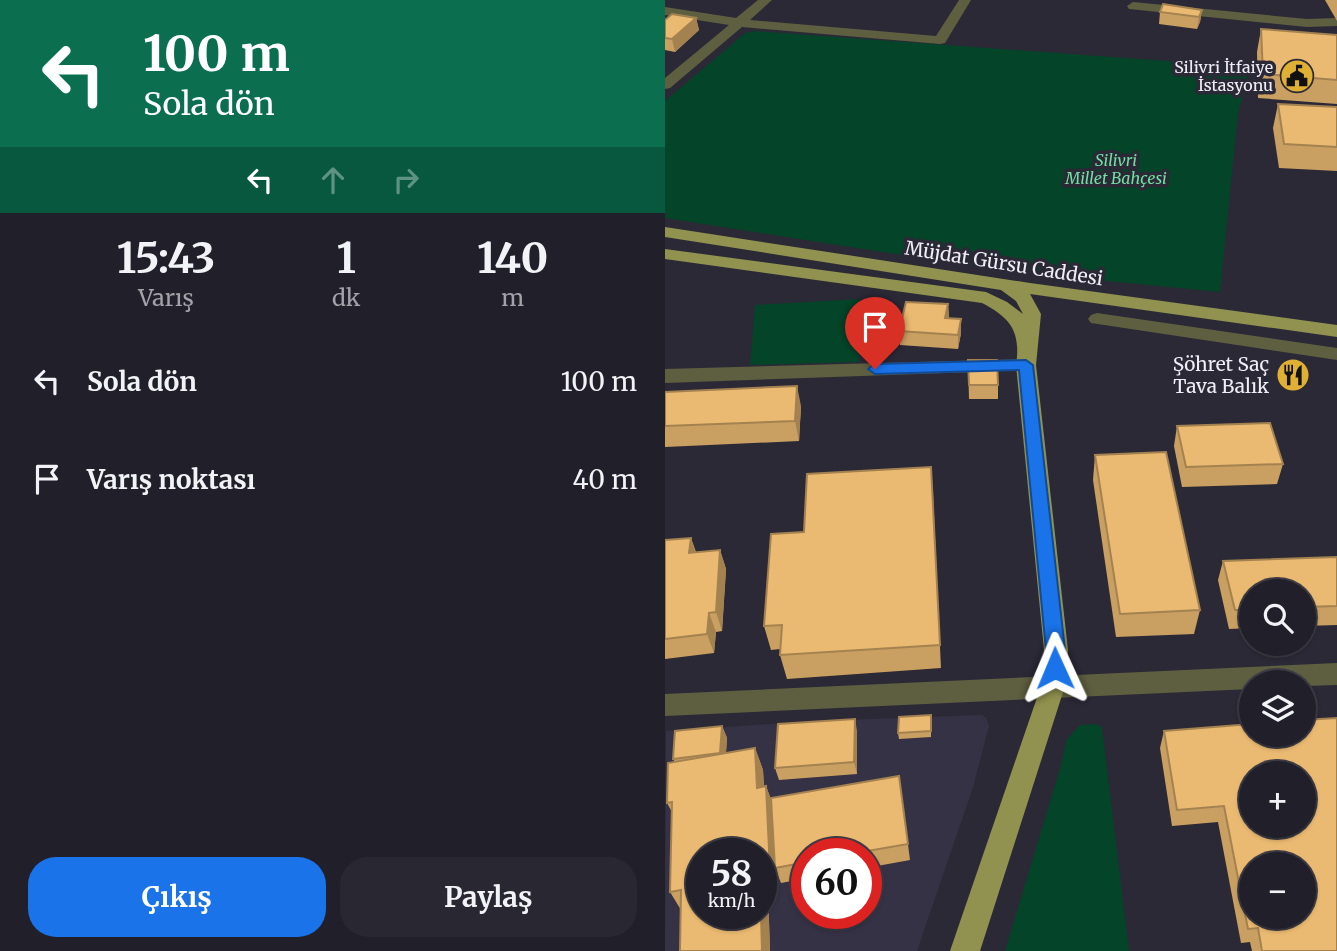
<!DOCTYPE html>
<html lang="tr">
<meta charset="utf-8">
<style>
body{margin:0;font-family:Merriweather,serif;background:#292731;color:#f1f3f6;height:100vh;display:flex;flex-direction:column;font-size:26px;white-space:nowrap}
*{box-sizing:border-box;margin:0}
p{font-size:23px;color:#a2a2a8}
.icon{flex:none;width:38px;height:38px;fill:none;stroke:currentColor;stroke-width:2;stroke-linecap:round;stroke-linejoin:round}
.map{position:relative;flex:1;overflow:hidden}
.drawer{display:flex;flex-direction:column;background:#211f29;width:665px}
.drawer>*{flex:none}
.guide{background:#0b6e4f;color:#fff;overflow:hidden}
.fabs{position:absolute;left:574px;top:579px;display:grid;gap:14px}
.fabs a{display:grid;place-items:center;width:77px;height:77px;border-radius:50%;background:#211f29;box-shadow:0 2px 5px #0004,0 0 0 2px #3e3d46;font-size:35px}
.speed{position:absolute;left:21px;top:838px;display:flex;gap:14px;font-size:35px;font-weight:700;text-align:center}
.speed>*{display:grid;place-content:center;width:91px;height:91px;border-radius:50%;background:#211f29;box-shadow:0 2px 5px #0004,0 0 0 2px #3e3d46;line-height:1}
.speed small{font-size:18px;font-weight:400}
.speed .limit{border:10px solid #d22;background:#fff;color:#111}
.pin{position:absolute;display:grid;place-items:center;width:60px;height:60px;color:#fff;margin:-72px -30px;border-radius:50% 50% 50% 0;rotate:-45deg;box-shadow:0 0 7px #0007}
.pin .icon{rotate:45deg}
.me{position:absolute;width:77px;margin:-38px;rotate:359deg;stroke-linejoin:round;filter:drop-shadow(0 0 5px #0008)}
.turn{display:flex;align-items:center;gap:24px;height:147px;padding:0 28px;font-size:32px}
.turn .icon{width:91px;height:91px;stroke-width:2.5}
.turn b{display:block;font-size:49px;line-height:60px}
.lanes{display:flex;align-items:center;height:66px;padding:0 28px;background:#0003;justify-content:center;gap:35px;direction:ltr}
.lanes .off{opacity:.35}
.eta{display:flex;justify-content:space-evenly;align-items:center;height:119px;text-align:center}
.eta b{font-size:42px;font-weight:700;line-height:49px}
.button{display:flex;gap:14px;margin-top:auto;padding:14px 28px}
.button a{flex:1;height:80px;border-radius:28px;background:#1a73e8;color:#fff;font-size:28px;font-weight:700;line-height:80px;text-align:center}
.button a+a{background:#292731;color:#f1f3f6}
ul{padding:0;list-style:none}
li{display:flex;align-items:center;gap:21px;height:98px;padding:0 28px}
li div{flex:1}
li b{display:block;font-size:26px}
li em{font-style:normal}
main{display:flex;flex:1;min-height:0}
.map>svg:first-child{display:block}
.built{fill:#363246;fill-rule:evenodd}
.green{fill:#044428}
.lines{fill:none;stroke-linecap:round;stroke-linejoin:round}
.minor{fill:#5e5f40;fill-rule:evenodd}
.major{fill:#91924f;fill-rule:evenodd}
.wall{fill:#caa062;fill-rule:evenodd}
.shaded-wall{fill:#a48250}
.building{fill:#ebba72;stroke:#a48250;stroke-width:2;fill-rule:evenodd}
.route{fill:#1a73e8;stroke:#114b97;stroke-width:2}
.labels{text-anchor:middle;stroke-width:7;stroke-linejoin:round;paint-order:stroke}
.far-poi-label{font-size:16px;fill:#efedf6;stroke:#2c2937;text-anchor:end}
.far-park-label{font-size:16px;font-style:italic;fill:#70e0a3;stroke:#2c2937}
.street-label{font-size:19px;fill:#efedf6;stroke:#2c2937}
.poi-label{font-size:19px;fill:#efedf6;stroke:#2c2937;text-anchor:end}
</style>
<main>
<section class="drawer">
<div class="guide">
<div class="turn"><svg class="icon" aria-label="left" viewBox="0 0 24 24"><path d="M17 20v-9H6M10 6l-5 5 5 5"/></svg><div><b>100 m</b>Sola dön</div></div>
<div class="lanes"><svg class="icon" aria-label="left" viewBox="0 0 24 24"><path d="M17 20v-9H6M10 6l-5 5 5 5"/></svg><svg class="icon off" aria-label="ahead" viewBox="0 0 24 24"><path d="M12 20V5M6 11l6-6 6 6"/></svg><svg class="icon off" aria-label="right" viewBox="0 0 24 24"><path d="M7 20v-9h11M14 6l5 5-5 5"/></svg></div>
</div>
<div class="eta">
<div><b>15:43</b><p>Varış</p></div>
<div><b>1</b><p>dk</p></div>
<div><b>140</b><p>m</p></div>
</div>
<ul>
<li><svg class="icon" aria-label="left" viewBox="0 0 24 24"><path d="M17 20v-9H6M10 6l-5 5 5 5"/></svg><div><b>Sola dön</b></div><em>100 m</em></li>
<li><svg class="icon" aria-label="arrive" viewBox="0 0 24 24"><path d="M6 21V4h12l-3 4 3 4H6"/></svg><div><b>Varış noktası</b></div><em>40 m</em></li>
</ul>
<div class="button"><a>Çıkış</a><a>Paylaş</a></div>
</section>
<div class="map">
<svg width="672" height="951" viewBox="0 0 672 951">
<rect width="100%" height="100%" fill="#2c2937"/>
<path class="built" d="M317,715L321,718L324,726L308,787L252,951H0L1,731L153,721ZM37,854H96V914H37ZM142,854H201V914H142Z"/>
<g class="green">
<polygon points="90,31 585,67 573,113 555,292 339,271 0,218 0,101 80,33"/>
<polygon points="195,299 194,362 85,365 90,305"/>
<polygon points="431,724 437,727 464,951 340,951 394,772 402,739 415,725"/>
</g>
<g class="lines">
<g class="minor">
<polygon points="93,0 107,0 85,20 271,36 294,0 306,0 280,43 275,44 77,27 5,88 0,89 0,78 64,25 0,15 0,7 71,18"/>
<polygon points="468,2 642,19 672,18 672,26 642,27 464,9 462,6"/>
<polygon points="432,313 672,348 672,360 426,323 423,319 426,315"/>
<polygon points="361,359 368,360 371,365 368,370 0,383 0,369"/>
<polygon points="672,663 672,685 639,686 639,682 586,682 586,689 0,716 0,694"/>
</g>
<path class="major" d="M0,227L365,283L672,325V337L365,294L376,314L371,365L403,650L400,686L315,951H285L376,686L379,650L351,365C356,332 346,318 317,303L0,259V249L321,292L342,302L358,314L351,301L336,290L0,237Z"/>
</g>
<g class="wall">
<polygon points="660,0 672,0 672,21"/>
<polygon points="537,10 535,22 532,29 494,24 495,12"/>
<polygon points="31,18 34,30 10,52 0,50 0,20"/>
<polygon points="596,29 672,35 672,104 593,98 592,52"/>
<polygon points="613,104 672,107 672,171 614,168 608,128"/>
<polygon points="283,304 284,318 296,333 293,349 235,345 234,331"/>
<polygon points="303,360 333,385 333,399 304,399"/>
<polygon points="0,392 136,406 134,441 0,447"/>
<polygon points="512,426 618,464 612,484 517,487 509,446"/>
<polygon points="430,455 535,610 529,634 451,637 428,480"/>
<polygon points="266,467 276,668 122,679 115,655 115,649 106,650 99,626 139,532"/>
<polygon points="26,538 31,552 55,550 61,569 57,631 51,632 49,653 0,659 0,540"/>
<polygon points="672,557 672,625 639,626 639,592 586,592 586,628 564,629 553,580 558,561"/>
<polygon points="266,721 266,737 234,739 233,733"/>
<path d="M57,726L62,738L61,753L90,748L98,770L99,787L101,786L107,802L106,798L234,776L245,860L201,868V854H142V878L116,883L112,873L113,890L103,892L105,951H15L16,910L5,892L7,812L2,803L3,763L10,762L8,759L10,731ZM37,854H96V914H37Z"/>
<polygon points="192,731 192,774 114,780 110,768"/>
<polygon points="499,731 672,951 587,951 585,942 576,943 553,822 507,826 495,748"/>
</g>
<g class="shaded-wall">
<polygon points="537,10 535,22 532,29 534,17"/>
<polygon points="31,18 34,30 10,52 7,39"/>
<polygon points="283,304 284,318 280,318"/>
<polygon points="296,319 296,333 293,349 293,335"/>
<polygon points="132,386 136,406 134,441 130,421"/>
<polygon points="266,467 268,492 276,668 275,645"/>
<polygon points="26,538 32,557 24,553"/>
<polygon points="55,550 61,569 57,631 51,612"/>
<polygon points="44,613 51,632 49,653 42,634"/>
<polygon points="190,719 192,731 192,774 189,762"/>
<polygon points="57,726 62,738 60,766 55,753"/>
<polygon points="90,748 98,770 100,809 92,788"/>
<polygon points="101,786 109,808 110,868 112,873 113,890 105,870"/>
<polygon points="96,877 103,892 105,951 97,951"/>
</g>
<g class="building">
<polygon points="498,4 537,10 534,17 495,12"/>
<polygon points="7,14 31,18 7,39 0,38 0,20"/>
<polygon points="596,29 672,35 672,80 598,74"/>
<polygon points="613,104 672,107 672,147 619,144"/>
<polygon points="241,302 283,304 280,318 296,319 293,335 234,331"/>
<polygon points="303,360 332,360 333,385 304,385"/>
<polygon points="132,386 130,421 0,426 0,392"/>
<polygon points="605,423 618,464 521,467 512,426"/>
<polygon points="501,452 535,610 455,614 430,455"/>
<polygon points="266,467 275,645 115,655 117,625 99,626 106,534 139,532 142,474"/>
<polygon points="26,538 24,553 55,550 51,612 44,613 42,634 0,639 0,540"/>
<polygon points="672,557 672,606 639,607 639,592 586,592 586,610 570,610 558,561"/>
<polygon points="266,715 266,731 233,733 234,717"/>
<path d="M672,718V951H597L593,928L583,929L559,806L512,810L499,731L586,724V735H639V720ZM586,774H639V826H586ZM586,864H639V917H586Z"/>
<polygon points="190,719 189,762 110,768 113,724"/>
<polygon points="57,726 55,753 8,759 10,731"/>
<polygon points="90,748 92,788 101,786 105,870 96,872 96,854 37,854 37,914 96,914 97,951 15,951 16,890 5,892 7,802 2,803 3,763"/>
<polygon points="234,776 243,844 185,854 142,854 142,862 110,868 106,798"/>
</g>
<polygon class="route" points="361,360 368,365 400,650 396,673 390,676 383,673 380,668 381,650 354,370 210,374 203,369 210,364"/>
<defs>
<symbol id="civic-disc" viewBox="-11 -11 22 22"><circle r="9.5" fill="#e0b034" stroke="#2c2937"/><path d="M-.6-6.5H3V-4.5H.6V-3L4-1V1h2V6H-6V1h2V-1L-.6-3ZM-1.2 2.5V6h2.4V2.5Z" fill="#111"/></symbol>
<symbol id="restaurant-disc" viewBox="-11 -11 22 22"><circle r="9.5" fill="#e0b034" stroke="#2c2937"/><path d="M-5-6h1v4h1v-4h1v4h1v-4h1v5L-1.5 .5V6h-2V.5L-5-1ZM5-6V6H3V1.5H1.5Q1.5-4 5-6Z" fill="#111"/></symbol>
</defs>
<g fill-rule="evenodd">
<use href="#civic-disc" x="613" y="57" width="38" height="38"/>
<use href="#restaurant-disc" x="609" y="356" width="38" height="38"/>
</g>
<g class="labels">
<g class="far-poi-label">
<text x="608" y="73">Silivri İtfaiye<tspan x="608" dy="18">İstasyonu</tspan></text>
</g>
<g class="far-park-label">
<text x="451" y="166">Silivri<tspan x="451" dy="18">Millet Bahçesi</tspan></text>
</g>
<g class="street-label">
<text transform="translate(339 263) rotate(9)" y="7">Müjdat Gürsu Caddesi</text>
</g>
<g class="poi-label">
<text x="604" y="371">Şöhret Saç<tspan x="604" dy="22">Tava Balık</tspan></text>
</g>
</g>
</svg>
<div class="fabs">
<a><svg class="icon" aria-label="search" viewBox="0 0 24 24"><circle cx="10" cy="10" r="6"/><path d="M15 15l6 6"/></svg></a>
<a><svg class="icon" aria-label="layers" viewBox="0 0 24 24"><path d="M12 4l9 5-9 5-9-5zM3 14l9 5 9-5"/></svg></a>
<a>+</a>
<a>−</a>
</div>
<div class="speed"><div>58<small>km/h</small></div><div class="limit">60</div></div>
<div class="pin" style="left:210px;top:369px;background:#d93025"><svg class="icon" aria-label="arrive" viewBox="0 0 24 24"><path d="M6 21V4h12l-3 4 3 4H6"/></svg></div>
<svg class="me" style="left:390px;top:668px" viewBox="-20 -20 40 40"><path d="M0-17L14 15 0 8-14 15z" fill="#1a73e8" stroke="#fff" stroke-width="4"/></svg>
</div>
</main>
